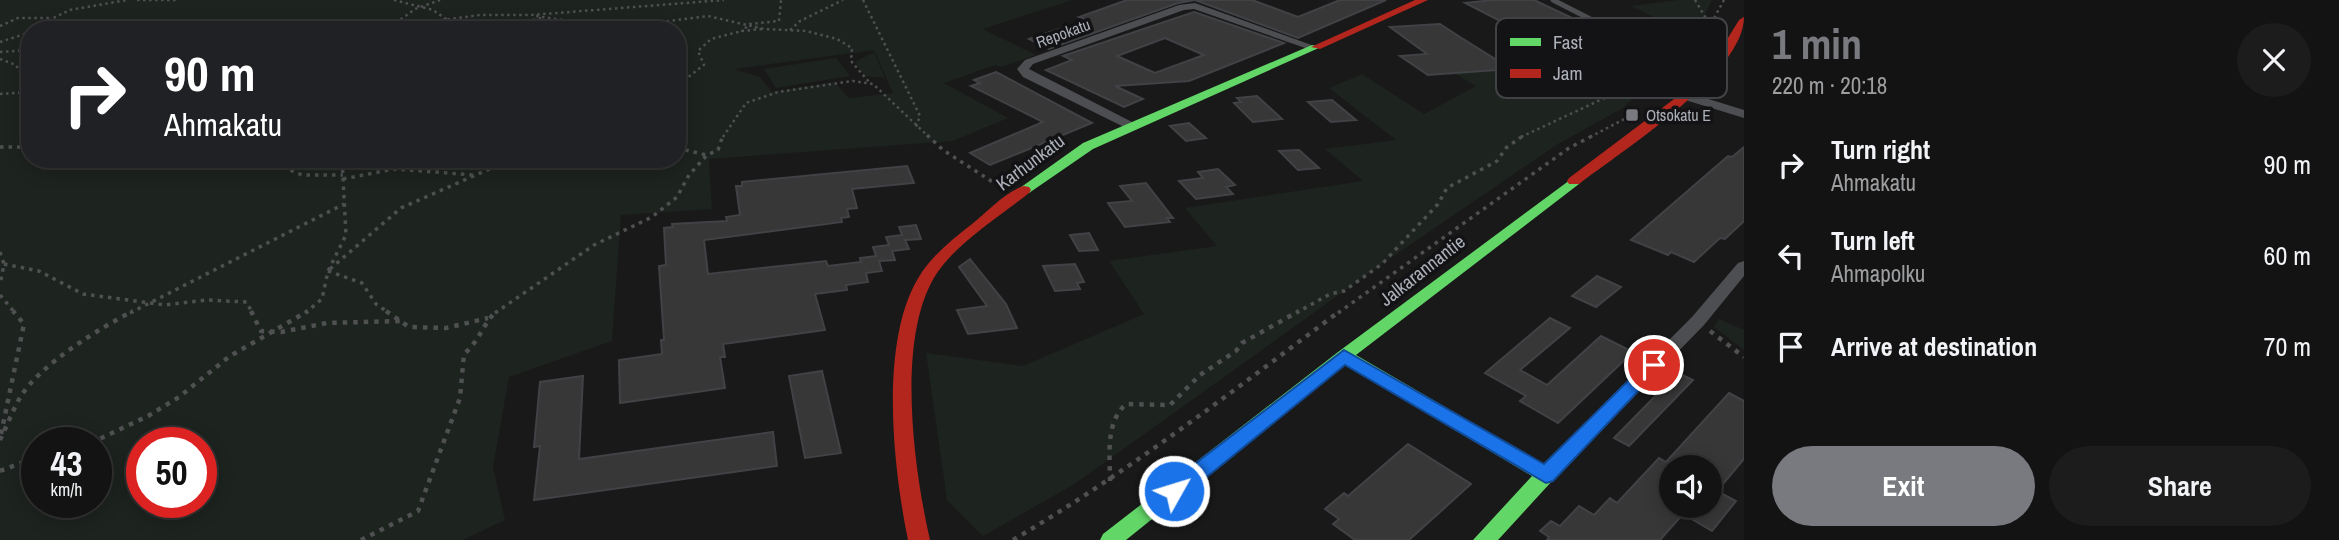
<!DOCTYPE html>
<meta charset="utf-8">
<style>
body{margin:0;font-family:"Archivo Narrow",sans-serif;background:#1c1c1c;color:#f1f3f6;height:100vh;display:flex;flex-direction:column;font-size:26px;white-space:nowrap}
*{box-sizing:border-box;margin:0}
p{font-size:23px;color:#9d9ea0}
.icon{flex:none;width:38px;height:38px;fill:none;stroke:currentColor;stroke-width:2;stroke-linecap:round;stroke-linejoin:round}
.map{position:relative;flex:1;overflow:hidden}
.sheet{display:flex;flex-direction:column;background:#131313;width:595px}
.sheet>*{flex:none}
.top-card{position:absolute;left:21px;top:21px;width:665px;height:147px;border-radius:28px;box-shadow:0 4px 18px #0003,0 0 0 2px #323233;background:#202124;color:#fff;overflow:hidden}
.controls{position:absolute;left:1659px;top:455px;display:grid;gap:14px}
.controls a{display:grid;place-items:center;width:63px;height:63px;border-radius:50%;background:#131313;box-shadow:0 4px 18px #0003,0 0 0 2px #323233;font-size:35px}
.speed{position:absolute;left:21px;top:427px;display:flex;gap:14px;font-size:35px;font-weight:700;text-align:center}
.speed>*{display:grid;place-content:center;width:91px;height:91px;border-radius:50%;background:#131313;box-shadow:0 4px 18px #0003,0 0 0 2px #323233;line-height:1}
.speed small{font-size:18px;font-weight:400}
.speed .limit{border:10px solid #d22;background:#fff;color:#111}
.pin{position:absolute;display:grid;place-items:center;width:60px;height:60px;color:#fff;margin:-30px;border:4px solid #fff;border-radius:50%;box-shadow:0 2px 7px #0007}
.me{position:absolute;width:77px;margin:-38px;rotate:51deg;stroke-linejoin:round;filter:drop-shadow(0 0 5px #0008)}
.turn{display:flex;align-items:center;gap:24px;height:147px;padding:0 28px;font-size:32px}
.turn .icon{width:91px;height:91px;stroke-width:2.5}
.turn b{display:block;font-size:49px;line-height:60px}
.round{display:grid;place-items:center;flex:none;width:74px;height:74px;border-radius:37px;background:#1c1c1c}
.summary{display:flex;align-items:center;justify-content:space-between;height:119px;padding:0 28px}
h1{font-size:42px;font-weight:700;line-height:52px;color:#787a80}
.action{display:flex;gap:14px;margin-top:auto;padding:14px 28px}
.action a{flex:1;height:80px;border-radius:42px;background:#787a80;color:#fff;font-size:28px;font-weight:700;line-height:80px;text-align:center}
.action a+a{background:#1c1c1c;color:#f1f3f6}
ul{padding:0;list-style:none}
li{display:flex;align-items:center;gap:21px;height:91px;padding:0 28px}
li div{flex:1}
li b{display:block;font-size:26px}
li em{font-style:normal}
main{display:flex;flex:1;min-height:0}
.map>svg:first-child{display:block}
.green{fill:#1d231e;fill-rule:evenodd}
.building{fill:#373738;stroke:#414245;stroke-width:2;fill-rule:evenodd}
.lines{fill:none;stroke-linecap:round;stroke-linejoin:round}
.path-far2{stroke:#4f5052;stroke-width:2.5;stroke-dasharray:2.5 3.5;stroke-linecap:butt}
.path-far1{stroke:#4f5052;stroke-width:3.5;stroke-dasharray:3.5 5;stroke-linecap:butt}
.path{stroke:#4f5052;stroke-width:4.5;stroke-dasharray:4.5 6;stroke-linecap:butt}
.lane{stroke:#4d4e51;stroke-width:5}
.street{fill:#4d4e51;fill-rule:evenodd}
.fast{fill:#63d668;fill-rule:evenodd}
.jam{fill:#b3261e;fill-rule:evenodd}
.route{fill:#1a73e8;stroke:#114b97;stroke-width:2}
.poi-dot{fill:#787a80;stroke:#131315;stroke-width:2.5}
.labels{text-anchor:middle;stroke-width:7;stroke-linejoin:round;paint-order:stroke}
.far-street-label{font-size:16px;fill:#abafb8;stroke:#131315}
.far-poi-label{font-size:16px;fill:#abafb8;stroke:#131315;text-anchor:start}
.street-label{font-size:19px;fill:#abafb8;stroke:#131315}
.key{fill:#131315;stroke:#414246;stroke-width:2}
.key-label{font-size:19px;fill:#abafb8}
</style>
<main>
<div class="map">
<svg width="1744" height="540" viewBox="0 0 1744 540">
<rect width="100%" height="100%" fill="#191919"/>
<g class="green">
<path d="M0,0H1072L983,29L1036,55L1001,67L995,65L944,83L1008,118L953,141L709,159L712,209L621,215L612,341L509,377L493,467L505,520L463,540H0ZM30,30H677V159H30ZM874,50L893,93L849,98L834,82L772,92L760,77L734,69ZM37,443H96V502H37ZM142,443H201V502H142Z"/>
<polygon points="1679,0 1712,0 1698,30 1674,60 1623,108 1558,144 1382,264 1073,485 983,536 947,500 926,353 1023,366 1144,314 1109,261 1217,246 1185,208 1363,181 1325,149 1396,140 1329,88 1362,74 1424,114 1476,86 1433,61 1573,54 1558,44 1644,35 1629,27 1664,22 1631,6"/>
<polygon points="874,52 885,78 865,76 855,62"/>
<polygon points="836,58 850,76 776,88 764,69"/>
<polygon points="1719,319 1744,330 1744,350 1714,327"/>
</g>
<g class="building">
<polygon points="1127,0 1252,0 1298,17 1340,0 1386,0 1298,38 1195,0 1178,3 1049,49 1029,39 1087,20 1079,17"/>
<polygon points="1493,0 1534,0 1602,32 1566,35 1539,20 1506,24 1465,3"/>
<path d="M1194,12L1284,43L1189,81L1115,86L1143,99L1124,107L1046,70L1072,60L1063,56ZM1165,38L1204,55L1155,73L1117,56Z"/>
<polygon points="1440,24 1460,37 1511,69 1428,75 1400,56 1427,54 1390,27"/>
<polygon points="996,72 1092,123 990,165 970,153 1043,122 971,86 980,83 974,80"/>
<polygon points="1257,96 1282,119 1253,122 1234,103 1241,102 1237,98"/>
<polygon points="1332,100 1356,120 1331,122 1308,102"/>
<polygon points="1189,123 1206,138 1186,141 1170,126"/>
<polygon points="1744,147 1744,221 1725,239 1720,238 1694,262 1671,252 1668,255 1631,240 1728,156 1732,157"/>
<polygon points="1299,150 1319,168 1298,170 1279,151"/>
<polygon points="907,166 914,183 852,189 857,208 847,209 849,217 841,218 842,222 704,240 708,274 826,261 828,266 861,262 860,258 876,256 873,247 889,245 886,237 902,235 899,227 916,225 921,239 905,240 909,249 892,251 895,260 879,261 882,271 866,273 868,282 846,285 847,290 815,294 825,330 723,344 725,357 720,357 725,388 620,403 619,360 662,354 661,340 664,340 659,266 666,265 664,228 673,227 672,224 727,221 726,217 740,215 736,186 742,186 742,182"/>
<polygon points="1218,169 1235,185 1226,187 1233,194 1196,199 1179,181 1203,178 1198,172"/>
<polygon points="1146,183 1173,218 1167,218 1170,222 1125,227 1108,203 1132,201 1120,186"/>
<polygon points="1089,233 1098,250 1079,251 1070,235"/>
<polygon points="970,259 1006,304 1017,328 968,334 957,310 987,306 959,267"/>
<polygon points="1075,264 1084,282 1077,283 1080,289 1055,291 1043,266"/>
<polygon points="1597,276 1621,287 1596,307 1572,296"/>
<polygon points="1550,318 1570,328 1520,370 1547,385 1601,336 1633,352 1558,423 1520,401 1526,396 1485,373"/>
<polygon points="822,371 841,453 805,458 789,376"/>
<polygon points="1678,373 1693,380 1629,446 1614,438"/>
<polygon points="583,376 579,459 773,432 777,466 534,500 540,446 534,447 540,382"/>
<path d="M1729,393L1744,401V459L1717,491L1736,501L1712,531L1683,514L1660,540H1547L1549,537L1540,531L1551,521L1560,526L1579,506L1594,515L1610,498L1617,503L1659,458L1666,462ZM1671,467H1710V506H1671Z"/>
<polygon points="1408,444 1471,484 1409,540 1355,540 1333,524 1339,519 1325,509 1344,493 1348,496"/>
</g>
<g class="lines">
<g class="path-far2">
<polyline points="137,0 177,0"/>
<polyline points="394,0 433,10 462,30"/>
<polyline points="863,0 920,116 916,127"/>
<polyline points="1695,0 1707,20 1704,23"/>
<polyline points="536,16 615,28 708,16 764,29 806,31 837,39 852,48 851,61 869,82"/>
<polyline points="0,26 18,18 52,18"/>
<polyline points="762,29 742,31 750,24 779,21 781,0"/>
<polyline points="268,30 391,27 480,15 531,15 724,0"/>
<polyline points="386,30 415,9 440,0"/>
<polyline points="409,30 420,25"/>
<polyline points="477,30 481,30"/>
<polyline points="492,30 541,18"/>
<polyline points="790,30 800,21 843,0"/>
<polyline points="1681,34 1705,34"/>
<polyline points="0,42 28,33 30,29 70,10 127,0"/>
<polyline points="0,52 30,50"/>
<polyline points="0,59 16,65 22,76 30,77"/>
<polyline points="677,90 683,81 704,65 698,51 711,39 742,31"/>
<polyline points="1664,92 1667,83 1706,33 1724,0"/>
<polyline points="0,94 30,92"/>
<polyline points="723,137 746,103 778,92 853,81 873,84 929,137"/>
<polyline points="1521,137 1611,95 1616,84 1662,54 1658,40 1704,23"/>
<polyline points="1590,137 1634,114"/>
</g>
<g class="path-far1">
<polyline points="927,135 943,150 1002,188"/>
<polyline points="0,147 30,147"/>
<polyline points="677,148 706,155"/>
<polyline points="241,159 278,165 302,175 343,175"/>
<polyline points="343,179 394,169 474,175"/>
<polyline points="0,252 4,264 0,285"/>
<polyline points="4,264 39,271 83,294 165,305 207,300 247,302 252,313"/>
<polyline points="330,269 401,208 512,159"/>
<polyline points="328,271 362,283 376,304 389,313"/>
<polyline points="0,295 15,313"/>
<polyline points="130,313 344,204"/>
<polyline points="305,313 322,299 328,271 346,235 342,159"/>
<polyline points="495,313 594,245 652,217 677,197 689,175 707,155 718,150 723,135"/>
<polyline points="1296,313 1330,294 1344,291 1382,264 1438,204 1447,188 1497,161 1506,148 1524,135"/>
<polyline points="1338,313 1569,148 1594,135"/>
</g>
<g class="path">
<polyline points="251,311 261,331 281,332 327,323 400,321"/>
<polyline points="386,311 409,327 446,328 488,318"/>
<polyline points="1710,331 1744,357"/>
<polyline points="1,434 24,324 13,311"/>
<path d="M0,440C7,426 13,409 21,396C41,364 100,328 133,311"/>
<polyline points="91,443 148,416 179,397 230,356 308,311"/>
<polyline points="0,471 37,457"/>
<path d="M1110,481C1110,455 1105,423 1126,404L1170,405L1200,375L1236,351L1242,343L1299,311"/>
<path d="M361,540L418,511L460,398L464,354C480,340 482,326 496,311"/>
<path d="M1013,540C1128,472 1233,391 1340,311"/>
</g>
<polyline class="lane" points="1553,0 1608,28"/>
<g class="street">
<polygon points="1195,3 1317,47 1308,49 1194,9 1184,10 1033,64 1029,69 1134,123 1134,129 1130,130 1023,77 1017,69 1025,60 1179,5"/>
<polygon points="1686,92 1744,110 1744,118 1682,99 1682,93"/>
<polygon points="1744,261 1744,276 1704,325 1553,480 1546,483 1539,480 1536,475 1539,470 1692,317 1738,263"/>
</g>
<g class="fast">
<polygon points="1312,45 1321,47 1093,149 1029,193 1019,193 1017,190 1083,143"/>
<polygon points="1574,177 1581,181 1579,184 1356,355 1553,470 1556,475 1553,480 1498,540 1473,540 1532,476 1345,364 1126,540 1100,540 1103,534 1338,352"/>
</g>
<g class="jam">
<polygon points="1415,0 1428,0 1320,49 1311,47"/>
<path d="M1744,17C1744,73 1622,151 1579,184H1569L1567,181L1569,178L1682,93L1712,64L1739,20Z"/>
<path d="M1024,186L1029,187L1031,190L1029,193C1000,216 957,243 937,273C895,336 914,470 930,540H908C893,467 878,336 922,272C935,253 954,238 972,224C987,212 1006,191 1024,186Z"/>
</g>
</g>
<polygon class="route" points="1344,350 1544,464 1648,361 1654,359 1663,365 1553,481 1546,483 1345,365 1182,497 1167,497 1164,491 1167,485"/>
<rect class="poi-dot" x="1625" y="108" width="14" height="14" rx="3.5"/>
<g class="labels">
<g class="far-street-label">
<text transform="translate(1063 33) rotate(-20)" y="6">Repokatu</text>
</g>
<g class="far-poi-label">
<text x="1646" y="121">Otsokatu E</text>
</g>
<g class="street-label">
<text transform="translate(1030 162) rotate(-37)" y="7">Karhunkatu</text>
<text transform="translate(1422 270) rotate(-38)" y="7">Jalkarannantie</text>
</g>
</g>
<rect x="1496" y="18" width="231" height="80" rx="10" class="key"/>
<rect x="1510" y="38" width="31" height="8" fill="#63d668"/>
<rect x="1510" y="69" width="31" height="9" fill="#b3261e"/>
<g class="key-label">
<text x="1553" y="49">Fast</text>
<text x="1553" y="80">Jam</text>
</g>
</svg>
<div class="controls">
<a><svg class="icon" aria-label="sound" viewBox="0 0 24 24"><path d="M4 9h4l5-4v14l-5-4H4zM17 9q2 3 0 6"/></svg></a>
</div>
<div class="speed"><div>43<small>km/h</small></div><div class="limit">50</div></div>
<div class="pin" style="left:1654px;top:365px;background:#d93025"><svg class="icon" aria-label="arrive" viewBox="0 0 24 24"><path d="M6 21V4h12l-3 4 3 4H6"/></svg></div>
<svg class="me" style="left:1174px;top:491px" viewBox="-20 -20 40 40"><circle r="17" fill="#1a73e8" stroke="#fff" stroke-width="3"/><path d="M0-11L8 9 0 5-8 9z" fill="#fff"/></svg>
<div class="top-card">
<div class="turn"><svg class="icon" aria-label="right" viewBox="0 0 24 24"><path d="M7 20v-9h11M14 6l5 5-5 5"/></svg><div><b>90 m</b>Ahmakatu</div></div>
</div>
</div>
<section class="sheet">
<div class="summary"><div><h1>1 min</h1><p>220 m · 20:18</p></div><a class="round"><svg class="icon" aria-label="close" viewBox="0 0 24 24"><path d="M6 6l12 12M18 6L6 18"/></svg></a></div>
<ul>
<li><svg class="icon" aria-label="right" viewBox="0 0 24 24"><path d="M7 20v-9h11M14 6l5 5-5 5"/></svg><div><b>Turn right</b><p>Ahmakatu</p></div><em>90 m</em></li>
<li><svg class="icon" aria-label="left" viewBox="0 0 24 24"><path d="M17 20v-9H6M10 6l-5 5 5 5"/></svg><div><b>Turn left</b><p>Ahmapolku</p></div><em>60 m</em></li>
<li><svg class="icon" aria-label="arrive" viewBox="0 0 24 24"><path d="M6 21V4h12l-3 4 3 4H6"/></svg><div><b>Arrive at destination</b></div><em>70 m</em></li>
</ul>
<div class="action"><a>Exit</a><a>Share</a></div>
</section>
</main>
